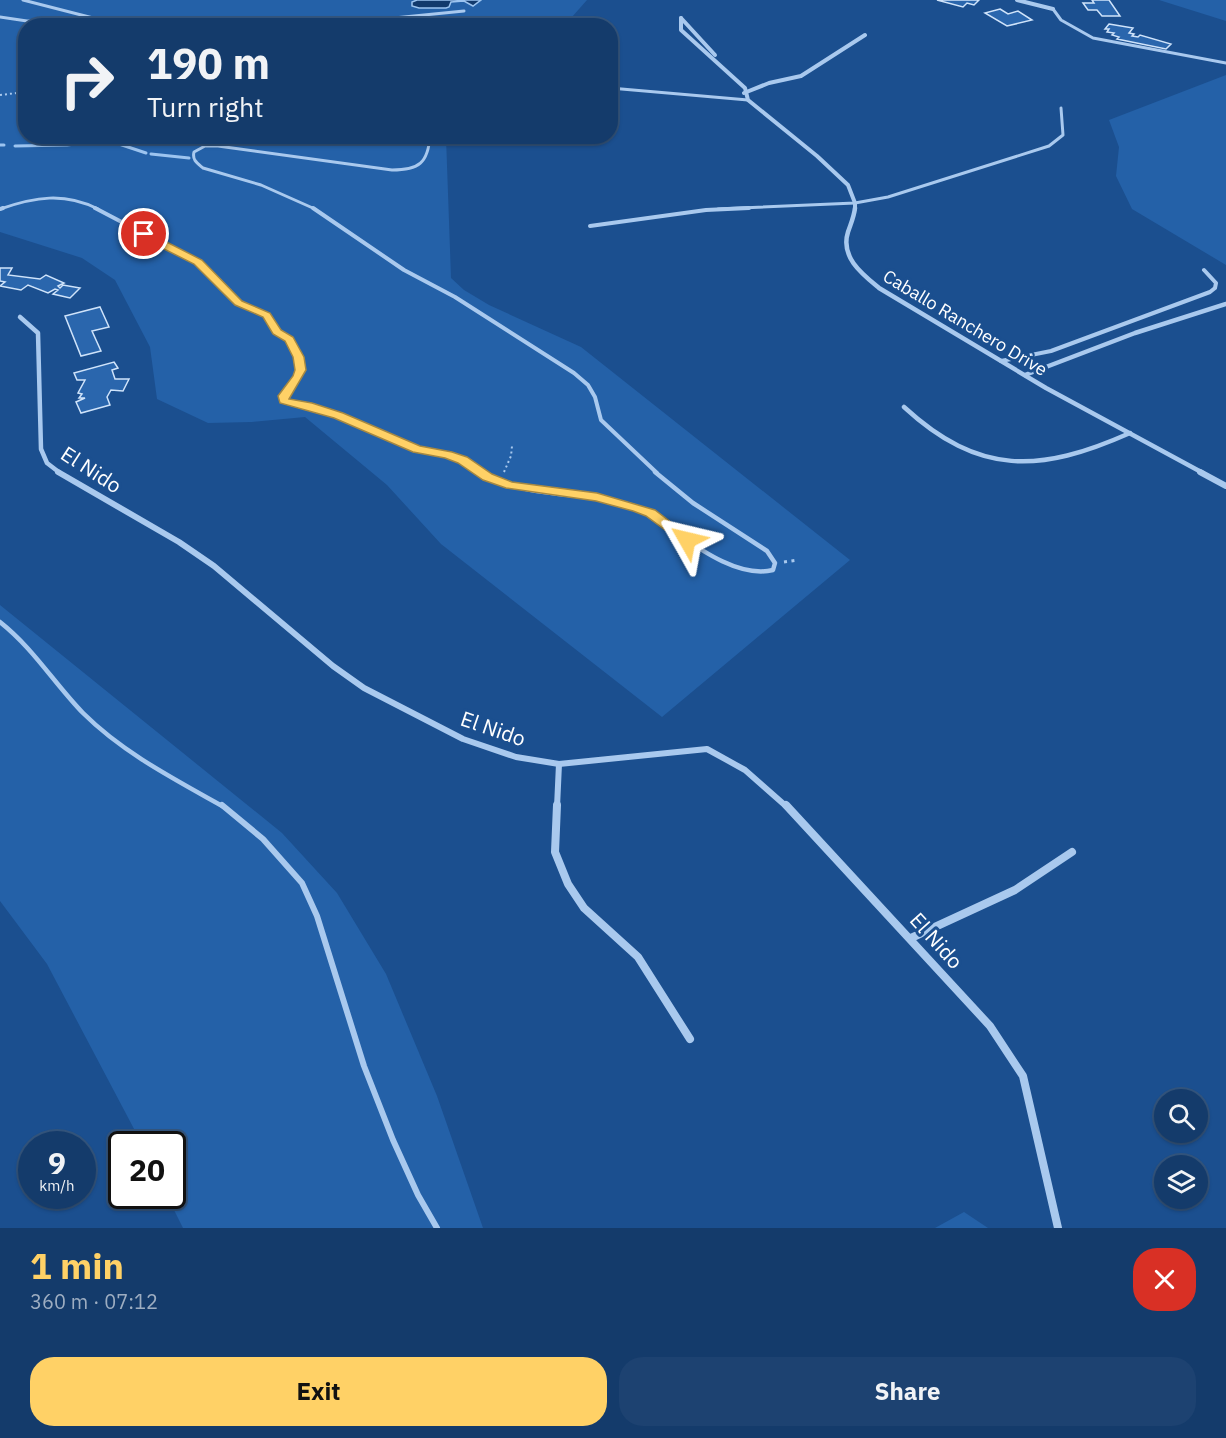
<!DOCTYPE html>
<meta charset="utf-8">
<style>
body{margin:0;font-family:"IBM Plex Sans",sans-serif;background:#1d4271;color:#f1f3f6;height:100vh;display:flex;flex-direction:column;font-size:22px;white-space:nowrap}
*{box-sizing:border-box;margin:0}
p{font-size:20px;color:#9dadc1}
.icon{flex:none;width:33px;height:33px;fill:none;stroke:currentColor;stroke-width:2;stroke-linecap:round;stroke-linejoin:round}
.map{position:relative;height:1228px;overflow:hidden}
.side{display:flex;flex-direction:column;background:#143b6b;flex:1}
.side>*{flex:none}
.banner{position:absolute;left:18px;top:18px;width:600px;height:126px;border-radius:24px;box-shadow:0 2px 4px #0004,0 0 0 2px #33557e;background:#143b6b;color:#f1f3f6;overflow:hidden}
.buttons{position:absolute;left:1154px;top:1089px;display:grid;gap:12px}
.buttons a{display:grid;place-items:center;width:54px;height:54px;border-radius:50%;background:#143b6b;box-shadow:0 2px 4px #0004,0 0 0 2px #33557e;font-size:30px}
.speed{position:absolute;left:18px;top:1131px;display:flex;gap:12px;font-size:30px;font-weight:700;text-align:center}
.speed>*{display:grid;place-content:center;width:78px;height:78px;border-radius:50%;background:#143b6b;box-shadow:0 2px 4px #0004,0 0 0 2px #33557e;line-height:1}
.speed small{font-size:15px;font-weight:400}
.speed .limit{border:3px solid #111;border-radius:9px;background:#fff;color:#111}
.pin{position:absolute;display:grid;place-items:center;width:51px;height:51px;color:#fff;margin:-26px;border:3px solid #fff;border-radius:50%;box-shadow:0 2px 6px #0007}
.me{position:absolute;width:66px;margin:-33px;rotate:307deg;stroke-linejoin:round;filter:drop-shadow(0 0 4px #0008)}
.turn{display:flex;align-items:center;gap:21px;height:126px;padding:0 30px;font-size:27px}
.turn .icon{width:78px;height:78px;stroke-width:2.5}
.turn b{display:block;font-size:42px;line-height:51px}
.round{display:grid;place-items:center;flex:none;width:63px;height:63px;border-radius:24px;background:#1d4271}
.head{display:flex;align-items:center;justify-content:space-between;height:102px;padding:0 30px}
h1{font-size:36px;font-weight:700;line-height:45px;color:#ffd166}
.cta{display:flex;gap:12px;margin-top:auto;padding:12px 30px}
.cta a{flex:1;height:69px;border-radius:24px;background:#ffd166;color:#111;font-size:24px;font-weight:700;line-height:69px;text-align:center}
.cta a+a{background:#1d4271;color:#f1f3f6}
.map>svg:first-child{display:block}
.green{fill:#2461a8}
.water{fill:#123a6d;stroke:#9cc4f0;stroke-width:1.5}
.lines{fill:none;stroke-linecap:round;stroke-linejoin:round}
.stream{stroke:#9cc4f0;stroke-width:3}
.building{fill:#2a66ad;stroke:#cfe3fa;stroke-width:1.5}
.path-far1{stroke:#a9c9ee;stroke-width:2;stroke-dasharray:2 3;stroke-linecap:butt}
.path{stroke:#a9c9ee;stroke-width:3;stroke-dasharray:3 4.5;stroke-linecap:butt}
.lane-far3{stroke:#a9c9ee;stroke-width:3}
.lane-far2{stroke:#a9c9ee;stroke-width:4}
.lane-far1{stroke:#a9c9ee;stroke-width:4.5}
.lane{stroke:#a9c9ee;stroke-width:6}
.street-far3{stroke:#a9c9ee;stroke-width:4}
.street-far2{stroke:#a9c9ee;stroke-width:4.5}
.street-far1{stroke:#a9c9ee;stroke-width:6}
.street{stroke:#a9c9ee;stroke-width:8}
.route{fill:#ffd166;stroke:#a68842;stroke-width:1.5}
.labels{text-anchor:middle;stroke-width:6;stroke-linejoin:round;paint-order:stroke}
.far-street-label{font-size:18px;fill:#fff;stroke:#1b4f8f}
.street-label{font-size:21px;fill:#fff;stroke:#1b4f8f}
</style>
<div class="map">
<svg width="1226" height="1228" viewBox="0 0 1226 1228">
<rect width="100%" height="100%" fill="#1b4f8f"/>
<g class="green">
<polygon points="0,0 587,0 564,26 26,26 26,136 446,137 451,278 464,290 489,305 581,347 850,560 662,717 441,544 387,485 305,417 252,422 208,423 157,399 150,347 115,280 82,258 0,232"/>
<polygon points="1159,0 1226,0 1226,21"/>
<polygon points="1226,75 1226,265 1132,209 1116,176 1119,147 1109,120"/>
<polygon points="0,605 282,833 337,893 386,974 437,1096 483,1228 183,1228 167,1196 172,1196 172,1144 142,1144 47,964 0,901"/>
<polygon points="964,1212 988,1228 935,1228"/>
</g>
<polygon class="water" points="417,0 481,0 473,6 464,1 451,2 449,7 446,8 419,8 412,6 412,2"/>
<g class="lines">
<g class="stream">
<polyline points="0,145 4,145"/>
<polyline points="15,146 67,145 107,140 146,153"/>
<polyline points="151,154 189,158"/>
</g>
</g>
<g class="building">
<polygon points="937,0 979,0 974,5 967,3 963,7"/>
<polygon points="1092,0 1109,0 1120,16 1102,16 1097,10 1088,10 1083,3 1094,3"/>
<polygon points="1000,9 1008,14 1018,11 1032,20 1007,26 985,13"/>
<polygon points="1109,24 1133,28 1129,33 1134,34 1132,36 1138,37 1140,35 1171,44 1166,49 1117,39 1119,37 1112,35 1114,33 1107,32 1109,29 1105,29"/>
<polygon points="0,268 12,268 8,275 40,279 46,275 64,283 58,286 60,288 63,285 80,288 70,298 53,294 58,290 55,289 48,293 28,285 21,290 0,286 5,282 0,281"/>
<polygon points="100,307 109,327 92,331 101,351 81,356 65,316"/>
<polygon points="114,362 118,368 112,370 115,379 129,379 123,391 111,390 107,397 110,405 81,413 76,402 85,398 79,398 82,394 78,393 85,380 77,380 74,373"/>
</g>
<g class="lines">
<g class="path-far1">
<polyline points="0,95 26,92"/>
<polyline points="504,472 511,456 512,446"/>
</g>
<polyline class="path" points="784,562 798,560"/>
<g class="lane-far3">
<polyline points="23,0 97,19"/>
<polyline points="1053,9 1061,20 1093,38 1226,63"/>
<polyline points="0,17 27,21 106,21 220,26"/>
<polyline points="314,26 464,11"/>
<polyline points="610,88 748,100"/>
<path d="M0,209C35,197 64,192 98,209"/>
<path d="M315,209L261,185L203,168C197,163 192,160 194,152L205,146H218L392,170C419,170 428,163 430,136"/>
<polyline points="718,209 855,203 888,197 1049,146 1063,135 1061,108"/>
</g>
<g class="lane-far2">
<path d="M95,208L198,262L238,303L267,315L274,323V328C295,345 310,355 292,383C289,389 285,393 284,400L334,414L415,448L459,459L484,473"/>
<polyline points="313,208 404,270 455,297 574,373 588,385 595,397 601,420 657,473"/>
<polyline points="0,209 3,208"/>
<polyline points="590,226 706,210 749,208"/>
<polyline points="1001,361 1051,351 1210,292 1215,288 1216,283 1204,270"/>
</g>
<g class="lane-far1">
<path d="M482,472C531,503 594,488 647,511C658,516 666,526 676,533C702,551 741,578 773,570L775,563L767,551L693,503L655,472"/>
<path d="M0,622C33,648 54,683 83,713C123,753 176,780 224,807"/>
</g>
<polyline class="lane" points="222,805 263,839 302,883 317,916 364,1066 393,1140 418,1195 437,1228"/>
<g class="street-far3">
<polyline points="1017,0 1053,9"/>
<polyline points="681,18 681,30 745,88 748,100 817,156 848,185 855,203 855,209"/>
<polyline points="681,18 715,55"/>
<polyline points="744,93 769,83 801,76 865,35"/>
</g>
<g class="street-far2">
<path d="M855,208C854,217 851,223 848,232C840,257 862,274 879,288L1046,388L1203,473"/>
<polyline points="20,317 38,333 41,449 47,463 60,473"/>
<polyline points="1025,375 1135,333 1226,304"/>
<path d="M904,407C979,476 1040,473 1130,433"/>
</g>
<g class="street-far1">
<polyline points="58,472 179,542 214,566 333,666 364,688 463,739 516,757 559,764 707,749 745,770 787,807"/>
<polyline points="1200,472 1226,486"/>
<polyline points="557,807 559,764"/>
</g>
<g class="street">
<polyline points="557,805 555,852 568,884 584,908 638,957 690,1039"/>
<polyline points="786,805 990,1026 1023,1076 1058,1228"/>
<polyline points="911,938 1015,890 1072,852"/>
</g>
</g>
<polygon class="route" points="140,232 147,232 202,260 242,301 270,313 281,330 293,337 304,357 306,370 289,399 312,403 343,413 420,446 452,452 467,457 492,474 512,482 597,493 655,510 694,540 687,545 683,543 646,516 633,511 596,501 506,488 483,480 458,463 445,458 413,452 334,418 280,403 278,396 293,376 295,370 293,357 285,341 273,334 263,317 235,305 194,264 140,237"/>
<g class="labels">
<g class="far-street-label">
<text transform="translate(965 323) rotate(31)" y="6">Caballo Ranchero Drive</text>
</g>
<g class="street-label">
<text transform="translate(91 470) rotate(33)" y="7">El Nido</text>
<text transform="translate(493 729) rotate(19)" y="7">El Nido</text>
<text transform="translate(936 941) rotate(48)" y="7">El Nido</text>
</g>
</g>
</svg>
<div class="buttons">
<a><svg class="icon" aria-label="search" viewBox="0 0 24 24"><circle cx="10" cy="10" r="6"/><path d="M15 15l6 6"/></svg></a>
<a><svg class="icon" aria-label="layers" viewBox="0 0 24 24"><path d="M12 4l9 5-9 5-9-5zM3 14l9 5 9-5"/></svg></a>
</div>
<div class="speed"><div>9<small>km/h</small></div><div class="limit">20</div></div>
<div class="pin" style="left:144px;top:234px;background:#d93025"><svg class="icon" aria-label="arrive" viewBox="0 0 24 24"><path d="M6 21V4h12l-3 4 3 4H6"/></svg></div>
<svg class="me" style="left:687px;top:540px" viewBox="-20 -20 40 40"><path d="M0-17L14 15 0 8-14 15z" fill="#ffd166" stroke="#fff" stroke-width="4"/></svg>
<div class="banner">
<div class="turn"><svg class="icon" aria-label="right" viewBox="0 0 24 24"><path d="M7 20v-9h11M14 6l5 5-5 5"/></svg><div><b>190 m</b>Turn right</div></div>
</div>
</div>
<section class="side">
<div class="head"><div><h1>1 min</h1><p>360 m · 07:12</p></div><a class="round" style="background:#d93025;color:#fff"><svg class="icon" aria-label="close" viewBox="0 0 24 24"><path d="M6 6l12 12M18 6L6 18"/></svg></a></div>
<div class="cta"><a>Exit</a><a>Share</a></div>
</section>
